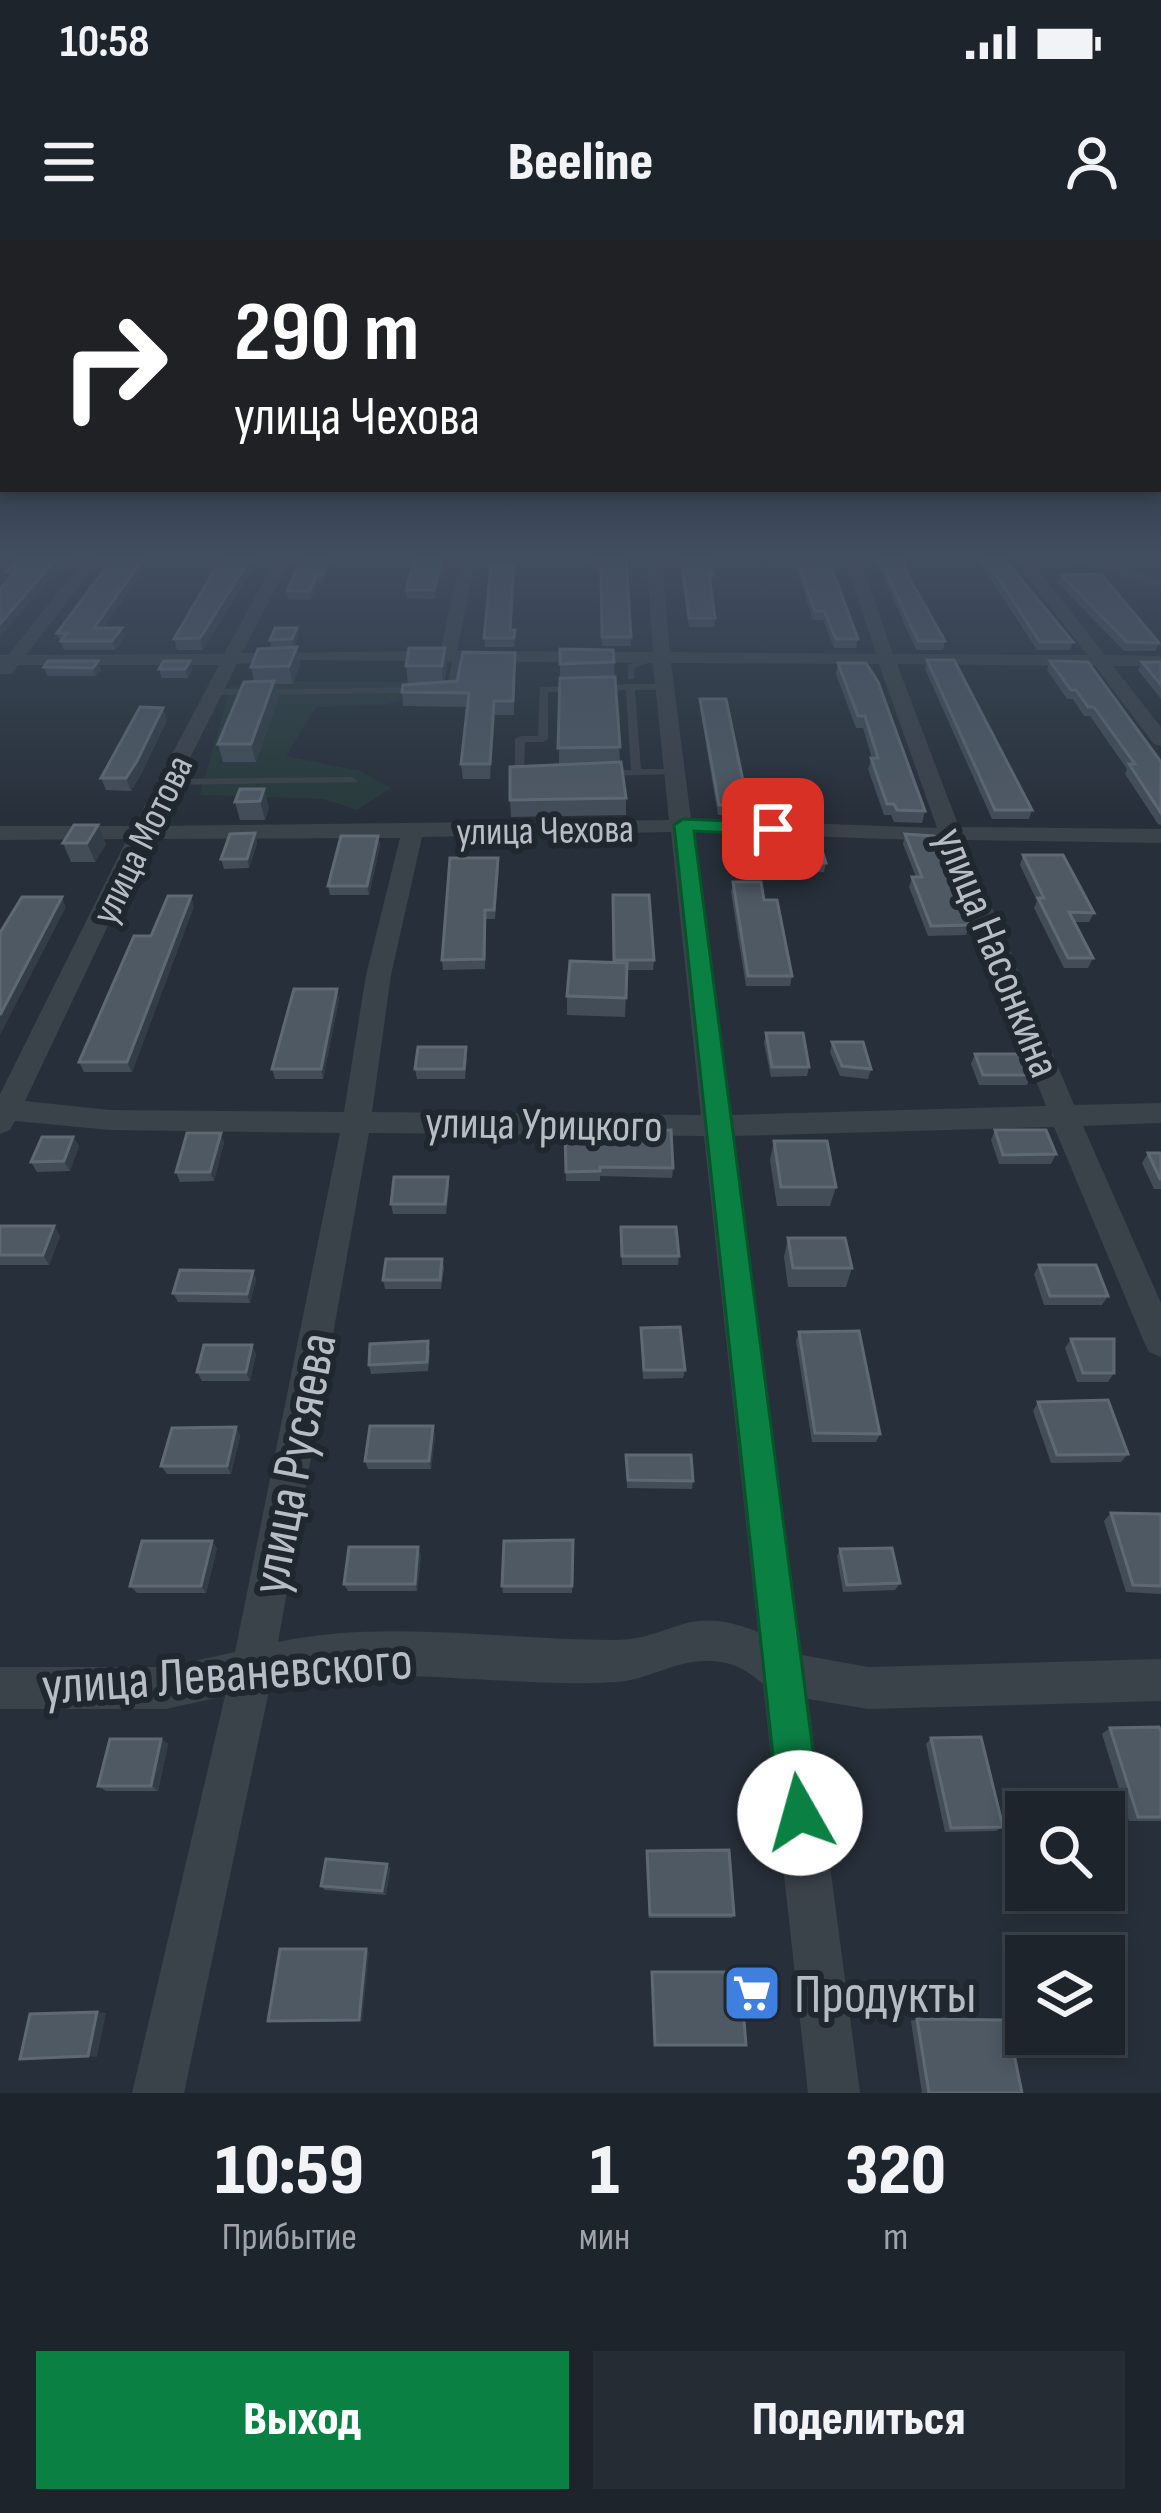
<!DOCTYPE html>
<html lang="ru">
<meta charset="utf-8">
<style>
body{margin:0;font-family:"Sofia Sans Condensed",sans-serif;background:#252c34;color:#f1f3f6;height:100vh;display:flex;flex-direction:column;font-size:45px;white-space:nowrap}
*{box-sizing:border-box;margin:0}
p{font-size:39px;color:#a0a4a9}
.icon{flex:none;width:66px;height:66px;fill:none;stroke:currentColor;stroke-width:2;stroke-linecap:round;stroke-linejoin:round}
.map{position:relative;height:1853px;overflow:hidden}
.details{display:flex;flex-direction:column;background:#1d242c;flex:1}
.details>*{flex:none}
.banner{position:absolute;left:0px;top:0px;width:1161px;height:252px;box-shadow:0 6px 18px #0003,0 0 0 3px #3b4148;background:#202124;color:#fff;overflow:hidden}
.fabs{position:absolute;left:1005px;top:1551px;display:grid;gap:24px}
.fabs a{display:grid;place-items:center;width:120px;height:120px;border-radius:0px;background:#1d242c;box-shadow:0 6px 18px #0003,0 0 0 3px #3b4148;font-size:60px}
.pin{position:absolute;display:grid;place-items:center;width:102px;height:102px;color:#fff;margin:-51px;border-radius:24px;box-shadow:0 6px 18px #0006}
.me{position:absolute;width:132px;margin:-66px;rotate:353deg;stroke-linejoin:round;filter:drop-shadow(0 0 9px #0008)}
.turn{display:flex;align-items:center;gap:42px;height:252px;padding:0 36px;font-size:54px}
.turn .icon{width:156px;height:156px;stroke-width:2.5}
.turn b{display:block;font-size:84px;line-height:102px}
.eta{display:flex;justify-content:space-evenly;align-items:center;height:204px;text-align:center}
.eta b{font-size:72px;font-weight:800;line-height:84px}
.primary-button{display:flex;gap:24px;margin-top:auto;padding:24px 36px}
.primary-button a{flex:1;height:138px;border-radius:0px;background:#0b8043;color:#fff;font-size:48px;font-weight:800;line-height:138px;text-align:center}
.primary-button a+a{background:#252c34;color:#f1f3f6}
.status{display:flex;justify-content:space-between;align-items:center;height:84px;padding:0 60px;background:#1d242c;direction:ltr}
.status svg{height:33px;fill:currentColor}
header{display:flex;justify-content:space-between;align-items:center;height:156px;padding:0 36px;background:#1d242c;font-size:54px;font-weight:800}
.map>svg:first-child{display:block}
.green{fill:#283a3b}
.lines{fill:none;stroke-linecap:round;stroke-linejoin:round}
.lane{fill:#3a424a;fill-rule:evenodd}
.street{fill:#3a424a;fill-rule:evenodd}
.wall{fill:#424d58}
.shaded-wall{fill:#323d47}
.building{fill:#4e5964;stroke:#5e6973;stroke-width:3}
.route{fill:#0b8043;stroke:#07532c;stroke-width:3}
.labels{text-anchor:middle;stroke-width:12;stroke-linejoin:round;paint-order:stroke}
.far-street-label{font-size:39px;fill:#b6bdc6;stroke:#1f272f}
.street-label{font-size:45px;fill:#b6bdc6;stroke:#1f272f}
.near-street-label{font-size:54px;fill:#b6bdc6;stroke:#1f272f}
.near-poi-label{font-size:54px;fill:#b6bdc6;stroke:#1f272f;text-anchor:start}
</style>
<div class="status"><b>10:58</b><svg viewBox="0 0 49 12"><path d="M0 12V9h3v3zM5 12V6h3v6zM10 12V3h3v9zM15 12V0h3v12zM26 1h20v11H26zM47 4h2v5h-2z"/></svg></div>
<header><svg class="icon" aria-label="menu" viewBox="0 0 24 24"><path d="M4 6h16M4 12h16M4 18h16"/></svg>Beeline<svg class="icon" aria-label="person" viewBox="0 0 24 24"><circle cx="12" cy="8" r="4"/><path d="M4 21q1-7 8-7t8 7"/></svg></header>
<div class="map">
<svg width="1161" height="1853" viewBox="0 0 1161 1853">
<rect width="100%" height="100%" fill="#27303a"/>
<polygon class="green" points="289,441 444,442 443,447 384,465 316,467 286,516 360,531 391,548 357,570 324,559 200,555 231,446"/>
<g class="lines">
<g class="lane">
<polygon points="648,413 652,416 651,422 635,428 634,439 628,439 628,425 644,419 645,414"/>
<polygon points="457,414 461,417 456,451 451,454 439,453 439,449 447,448 453,417"/>
<polygon points="630,444 664,444 669,447 664,450 635,450 641,529 675,529 679,530 679,534 605,536 600,533 605,530 631,530 626,450 548,452 548,499 543,502 525,502 524,532 532,535 527,538 515,537 515,499 520,496 538,496 540,447"/>
<polygon points="418,448 421,449 421,453 217,455 212,452 217,449"/>
<polygon points="352,537 357,540 356,542 166,545 161,542 166,539"/>
</g>
<g class="street">
<path d="M86,317H102L26,415L224,414L277,317H292L242,413L440,411L461,317H476L457,411L653,412L646,317H661L670,412L876,414L844,317H859L893,414L1087,415L1012,317H1028L1105,415L1161,416V426H1113L1161,487V506L1154,504L1095,426L897,424L959,587L1161,589V603L964,600L1074,865L1161,863V883L1083,886L1161,1063V1117L1149,1112L1144,1102L1054,887L733,896L802,1415L868,1427L1161,1419V1461L868,1469L808,1459L860,1853H808L763,1444C745,1428 730,1421 706,1421C674,1421 647,1440 617,1442C501,1449 385,1421 270,1446L184,1853H132L225,1456L166,1469H0V1427H166L235,1412L340,893L110,890L15,881L10,890L0,894V854L127,599L0,600V586H134L219,425H18L11,434H0V415H8ZM302,420L653,423L669,580L156,586L237,424ZM671,423L879,424L937,588L691,579ZM671,592L701,875L372,872L391,735L422,597ZM692,592L942,601L1046,866L730,875ZM400,598L366,735L344,872L110,870L25,861L149,599ZM369,893L704,896L758,1392C684,1362 674,1400 613,1400C503,1400 386,1379 278,1402Z"/>
<polygon points="1062,317 1086,317 1161,339 1161,349"/>
</g>
</g>
<g class="wall">
<polygon points="20,317 82,317 71,329 58,329 10,338 7,331"/>
<polygon points="98,317 153,317 103,388 122,388 125,397 115,410 64,410 57,393 105,329 98,329 96,320"/>
<polygon points="302,317 334,317 323,343 318,343 311,360 288,359 287,351"/>
<polygon points="415,317 445,317 435,359 407,358 406,350"/>
<polygon points="592,317 626,317 631,406 602,406 601,341 599,330 592,330"/>
<polygon points="679,317 709,317 713,334 712,343 710,343 715,378 715,387 689,387"/>
<polygon points="874,317 904,317 907,334 945,401 943,410 916,410"/>
<polygon points="976,317 1003,317 1073,402 1070,410 1037,410"/>
<polygon points="254,326 203,410 177,410 174,399"/>
<polygon points="800,329 858,399 856,408 834,408 823,380 813,380 799,337"/>
<polygon points="1061,335 1159,403 1155,411 1124,411 1058,343"/>
<polygon points="511,390 515,399 514,407 485,407 484,398"/>
<polygon points="299,397 294,407 297,407 300,425 293,444 275,444 278,459 256,522 223,522 218,504 254,441 251,427 271,408 270,400"/>
<polygon points="445,408 447,426 444,442 457,441 515,413 514,475 495,475 490,539 463,539 461,524 468,467 403,466 402,452 408,444 406,426"/>
<polygon points="560,409 614,422 620,522 626,558 626,575 511,577 510,560 559,525"/>
<polygon points="927,420 1032,570 1029,579 992,579 925,429"/>
<polygon points="48,421 101,430 96,436 47,436 44,427"/>
<polygon points="190,421 192,430 188,438 162,438 159,429"/>
<polygon points="1050,421 1161,522 1161,585 1158,584 1125,534 1127,529 1090,476 1084,476 1073,459 1067,459 1047,430"/>
<polygon points="1142,422 1161,422 1161,459 1138,430"/>
<polygon points="838,423 925,571 922,583 894,582 891,575 884,575 868,529 872,518 863,488 856,488 836,434"/>
<polygon points="700,459 748,565 747,575 718,575 700,468"/>
<polygon points="167,480 141,534 131,551 106,550 101,538"/>
<polygon points="240,549 269,567 265,580 240,580 235,562"/>
<polygon points="255,593 257,603 249,628 224,629 221,619"/>
<polygon points="905,594 969,685 966,695 928,696 909,647 912,637 916,637 903,604"/>
<polygon points="378,596 380,605 369,655 330,655 328,646"/>
<polygon points="794,601 826,623 824,632 798,633 792,610"/>
<polygon points="63,603 106,604 95,622 71,622"/>
<polygon points="1023,615 1094,673 1089,682 1074,682 1093,718 1088,728 1064,728 1034,668 1037,661 1020,625"/>
<polygon points="499,628 495,679 486,679 485,729 443,730 442,720"/>
<polygon points="733,642 764,660 792,736 790,746 746,746 731,652"/>
<polygon points="613,655 654,720 653,730 627,730 625,777 567,775 567,756 614,723"/>
<polygon points="194,666 132,832 84,832 79,822"/>
<polygon points="337,749 339,759 323,839 275,839 272,829"/>
<polygon points="766,793 809,827 807,836 771,837 764,803"/>
<polygon points="832,802 871,829 868,839 840,836 830,812"/>
<polygon points="975,814 1032,835 1027,845 979,845 971,824"/>
<polygon points="467,817 465,839 417,839 415,829"/>
<polygon points="995,890 1056,914 1051,924 999,924 991,900"/>
<polygon points="565,893 673,928 672,938 600,936 600,941 566,941"/>
<polygon points="73,897 79,906 70,931 37,932 31,922"/>
<polygon points="774,901 836,947 830,966 777,966 770,920"/>
<polygon points="224,902 214,941 180,942 176,932"/>
<polygon points="1148,913 1161,913 1161,949 1154,949 1142,923"/>
<polygon points="448,937 449,947 446,974 393,974 391,964"/>
<polygon points="0,986 54,986 60,996 49,1025 0,1025"/>
<polygon points="621,987 679,1016 678,1025 622,1025"/>
<polygon points="788,998 852,1028 846,1047 788,1047 784,1017"/>
<polygon points="442,1019 444,1028 441,1049 385,1049 383,1040"/>
<polygon points="1039,1025 1108,1056 1102,1065 1044,1065 1034,1034"/>
<polygon points="253,1031 256,1040 250,1063 178,1062 173,1053"/>
<polygon points="641,1088 685,1130 683,1138 643,1139"/>
<polygon points="799,1092 880,1194 876,1202 812,1202 796,1101"/>
<polygon points="1071,1099 1114,1133 1108,1142 1077,1142 1065,1108"/>
<polygon points="430,1110 428,1131 371,1134 369,1125"/>
<polygon points="256,1114 250,1141 202,1141 197,1132"/>
<polygon points="1038,1162 1128,1214 1121,1222 1051,1223 1033,1171"/>
<polygon points="433,1186 435,1195 431,1229 368,1229 365,1221"/>
<polygon points="236,1187 240,1196 231,1234 167,1234 161,1226"/>
<polygon points="626,1215 693,1241 692,1249 627,1248"/>
<polygon points="1111,1273 1161,1274 1161,1354 1126,1352 1104,1281"/>
<polygon points="573,1300 572,1353 503,1353 502,1346"/>
<polygon points="217,1308 206,1353 137,1353 130,1346"/>
<polygon points="840,1309 900,1343 895,1350 843,1352 837,1316"/>
<polygon points="421,1314 417,1351 348,1351 344,1344"/>
<polygon points="1110,1488 1161,1492 1161,1581 1129,1581 1102,1494"/>
<polygon points="931,1498 1003,1587 996,1591 945,1592 926,1504"/>
<polygon points="161,1499 168,1504 158,1551 106,1551 98,1546"/>
<polygon points="647,1611 734,1675 732,1678 649,1678"/>
<polygon points="390,1628 386,1655 325,1650 321,1646"/>
<polygon points="917,1779 1022,1853 922,1853 911,1781"/>
</g>
<g class="shaded-wall">
<polygon points="71,317 82,317 71,329 68,320"/>
<polygon points="144,317 153,317 96,397 94,388"/>
<polygon points="251,317 258,317 203,410 200,398"/>
<polygon points="329,317 334,317 323,343 322,335"/>
<polygon points="442,317 445,317 435,359 434,350"/>
<polygon points="55,320 58,329 0,397 0,384"/>
<polygon points="317,335 318,343 311,360 310,351"/>
<polygon points="122,388 125,397 115,410 112,401"/>
<polygon points="297,388 299,397 294,408 292,399"/>
<polygon points="297,407 300,425 293,444 289,426"/>
<polygon points="445,408 447,426 443,444 442,426"/>
<polygon points="98,421 101,430 96,436 93,428"/>
<polygon points="190,421 192,430 188,438 185,429"/>
<polygon points="274,441 278,459 256,522 251,504"/>
<polygon points="494,461 495,475 490,539 490,524"/>
<polygon points="163,468 167,480 141,534 131,551 126,538"/>
<polygon points="264,549 269,567 265,580 260,561"/>
<polygon points="98,585 106,604 95,622 87,603"/>
<polygon points="255,593 257,603 249,628 247,619"/>
<polygon points="378,596 380,605 369,655 367,646"/>
<polygon points="191,656 194,666 132,832 127,822"/>
<polygon points="62,657 66,667 0,795 0,775"/>
<polygon points="337,749 339,759 323,839 321,829"/>
<polygon points="221,893 224,902 214,941 210,932"/>
<polygon points="73,897 79,906 70,931 64,921"/>
<polygon points="54,986 60,996 49,1025 43,1015"/>
<polygon points="253,1031 256,1040 250,1063 247,1054"/>
<polygon points="252,1105 256,1114 250,1141 246,1132"/>
<polygon points="433,1186 435,1195 431,1229 429,1221"/>
<polygon points="236,1187 240,1196 231,1234 227,1226"/>
<polygon points="212,1301 217,1308 206,1353 201,1346"/>
<polygon points="418,1307 421,1314 417,1351 415,1344"/>
<polygon points="161,1499 168,1504 158,1551 151,1546"/>
<polygon points="387,1624 390,1628 386,1655 382,1651"/>
<polygon points="366,1709 369,1712 362,1782 359,1780"/>
<polygon points="97,1772 106,1773 97,1817 88,1816"/>
</g>
<g class="building">
<polygon points="20,317 71,317 68,320 55,320 0,384 0,349 16,331 7,331"/>
<polygon points="98,317 144,317 94,388 122,388 112,401 61,401 67,393 57,393 111,321 96,320"/>
<polygon points="222,317 251,317 200,398 174,399"/>
<polygon points="302,317 329,317 322,335 317,335 310,351 287,351"/>
<polygon points="415,317 442,317 434,350 406,350"/>
<polygon points="592,317 626,317 631,397 602,397 601,333 599,322 592,322"/>
<polygon points="681,317 709,317 713,334 709,334 715,378 689,378"/>
<polygon points="879,317 904,317 907,334 945,401 918,401"/>
<polygon points="984,317 1003,317 1073,402 1040,402"/>
<polygon points="491,325 514,325 510,390 515,390 514,398 484,398"/>
<polygon points="800,329 832,329 858,399 836,399 824,371 815,371"/>
<polygon points="1101,334 1159,403 1127,402 1061,335"/>
<polygon points="275,388 297,388 292,399 270,400"/>
<polygon points="297,407 289,426 251,427 258,409"/>
<polygon points="409,408 445,408 442,426 406,426"/>
<polygon points="560,409 613,410 614,422 560,424"/>
<polygon points="463,412 515,413 513,461 494,461 490,524 461,524 469,453 402,452 403,445 457,441"/>
<polygon points="927,420 954,420 1032,570 995,570"/>
<polygon points="48,421 98,421 93,428 44,427"/>
<polygon points="164,421 190,421 185,429 159,429"/>
<polygon points="1050,421 1088,422 1161,522 1161,573 1129,524 1135,524 1094,467 1088,467 1076,450 1071,450"/>
<polygon points="1142,422 1161,422 1161,445"/>
<polygon points="838,423 866,423 878,442 925,571 897,570 894,564 887,564 871,518 878,518 865,476 858,476"/>
<polygon points="615,437 620,507 558,508 560,438"/>
<polygon points="274,441 251,504 218,504 244,442"/>
<polygon points="700,459 726,459 748,565 719,565"/>
<polygon points="140,467 163,468 137,521 126,538 101,538"/>
<polygon points="621,522 626,558 510,560 510,527"/>
<polygon points="240,549 264,549 260,561 235,562"/>
<polygon points="74,585 98,585 87,603 63,603"/>
<polygon points="255,593 247,619 221,619 230,594"/>
<polygon points="905,594 934,596 969,685 931,686 912,637 922,637"/>
<polygon points="341,596 378,596 367,646 328,646"/>
<polygon points="794,601 819,601 826,623 800,623"/>
<polygon points="1023,615 1063,615 1094,673 1069,672 1093,718 1068,718 1038,658 1044,658"/>
<polygon points="450,618 498,618 494,670 485,670 484,719 442,720"/>
<polygon points="733,642 761,642 764,660 777,660 792,736 748,736"/>
<polygon points="613,655 649,655 654,720 614,720"/>
<polygon points="168,656 191,656 127,822 79,822 134,696 151,696"/>
<polygon points="22,657 62,657 0,775 0,693"/>
<polygon points="570,721 627,723 626,758 567,756"/>
<polygon points="294,749 337,749 321,829 272,829"/>
<polygon points="766,793 803,793 809,827 772,827"/>
<polygon points="832,802 863,802 871,829 842,826"/>
<polygon points="418,807 466,807 464,829 415,829"/>
<polygon points="975,814 1023,814 1032,835 983,835"/>
<polygon points="671,890 673,928 600,927 600,931 566,932 565,893"/>
<polygon points="995,890 1046,890 1056,914 1003,915"/>
<polygon points="187,893 221,893 210,932 176,932"/>
<polygon points="42,897 73,897 64,921 31,922"/>
<polygon points="774,901 827,901 836,947 781,947"/>
<polygon points="1148,913 1161,913 1161,939 1160,939"/>
<polygon points="394,937 448,937 445,964 391,964"/>
<polygon points="0,986 54,986 43,1015 0,1015"/>
<polygon points="621,987 676,987 679,1016 622,1016"/>
<polygon points="788,998 845,998 852,1028 793,1028"/>
<polygon points="386,1019 442,1019 440,1040 383,1040"/>
<polygon points="1039,1025 1096,1025 1108,1056 1050,1056"/>
<polygon points="180,1030 253,1031 247,1054 173,1053"/>
<polygon points="680,1087 685,1130 644,1130 641,1088"/>
<polygon points="859,1091 880,1194 815,1193 799,1092"/>
<polygon points="1071,1099 1114,1099 1114,1133 1083,1133"/>
<polygon points="428,1101 427,1122 369,1125 370,1104"/>
<polygon points="204,1105 252,1105 246,1132 197,1132"/>
<polygon points="1108,1160 1128,1214 1057,1215 1038,1162"/>
<polygon points="370,1186 433,1186 429,1221 365,1221"/>
<polygon points="236,1187 227,1226 161,1226 172,1188"/>
<polygon points="626,1215 691,1215 693,1241 628,1240"/>
<polygon points="1111,1273 1161,1274 1161,1346 1133,1345"/>
<polygon points="573,1300 572,1346 502,1346 504,1301"/>
<polygon points="142,1301 212,1301 201,1346 130,1346"/>
<polygon points="349,1307 418,1307 415,1344 344,1344"/>
<polygon points="892,1308 900,1343 847,1345 840,1309"/>
<polygon points="1159,1487 1161,1492 1161,1577 1138,1577 1110,1488"/>
<polygon points="981,1497 1003,1587 951,1588 931,1498"/>
<polygon points="110,1499 161,1499 151,1546 98,1546"/>
<polygon points="729,1610 734,1675 650,1675 647,1611"/>
<polygon points="326,1619 387,1624 382,1651 321,1646"/>
<polygon points="280,1709 366,1709 359,1780 268,1781"/>
<polygon points="652,1732 740,1732 746,1805 655,1805"/>
<polygon points="97,1772 88,1816 20,1819 30,1774"/>
<polygon points="917,1779 1007,1780 1022,1853 929,1853"/>
</g>
<linearGradient id="sky" x2="0" y2="1"><stop stop-color="#151a20"/><stop offset="0.55" stop-color="#414e60"/><stop offset="1" stop-color="#414e60" stop-opacity="0"/></linearGradient>
<rect width="1161" height="576" fill="url(#sky)"/>
<polygon class="route" points="683,579 773,583 783,589 773,595 694,591 821,1573 815,1588 800,1594 785,1588 779,1573 674,585"/>
<defs>
<symbol id="supermarket-square" viewBox="-11 -11 22 22"><rect x="-9" y="-9" width="18" height="18" rx="4" fill="#3f7fe0" stroke="#1f272f"/><path d="M-6-5.5h2.5l.6 2H6L4.5 2H-2.5L-4.4-4H-6ZM-1.5 3.2a1.3 1.3 0 1 0 .1 0ZM3 3.2a1.3 1.3 0 1 0 .1 0Z" fill="#fff"/></symbol>
</defs>
<g fill-rule="evenodd">
<use href="#supermarket-square" x="719" y="1720" width="66" height="66"/>
</g>
<g class="labels">
<g class="far-street-label">
<text transform="translate(545 589) rotate(-1)" y="14">улица Чехова</text>
<text transform="translate(141 599) rotate(-64)" y="14">улица Мотова</text>
</g>
<g class="street-label">
<text transform="translate(999 712) rotate(68)" y="16">улица Насонкина</text>
<text transform="translate(544 883) rotate(1)" y="16">улица Урицкого</text>
</g>
<g class="near-street-label">
<text transform="translate(292 1223) rotate(-79)" y="19">улица Русяева</text>
<text transform="translate(227 1432) rotate(-4)" y="19">улица Леваневского</text>
</g>
<g class="near-poi-label">
<text x="794" y="1772">Продукты</text>
</g>
</g>
</svg>
<div class="fabs">
<a><svg class="icon" aria-label="search" viewBox="0 0 24 24"><circle cx="10" cy="10" r="6"/><path d="M15 15l6 6"/></svg></a>
<a><svg class="icon" aria-label="layers" viewBox="0 0 24 24"><path d="M12 4l9 5-9 5-9-5zM3 14l9 5 9-5"/></svg></a>
</div>
<div class="pin" style="left:773px;top:589px;background:#d93025"><svg class="icon" aria-label="arrive" viewBox="0 0 24 24"><path d="M6 21V4h12l-3 4 3 4H6"/></svg></div>
<svg class="me" style="left:800px;top:1573px" viewBox="-20 -20 40 40"><circle r="19" fill="#fff"/><path d="M0-13L10 11 0 6-10 11z" fill="#0b8043"/></svg>
<div class="banner">
<div class="turn"><svg class="icon" aria-label="right" viewBox="0 0 24 24"><path d="M7 20v-9h11M14 6l5 5-5 5"/></svg><div><b>290 m</b>улица Чехова</div></div>
</div>
</div>
<section class="details">
<div class="eta">
<div><b>10:59</b><p>Прибытие</p></div>
<div><b>1</b><p>мин</p></div>
<div><b>320</b><p>m</p></div>
</div>
<div class="primary-button"><a>Выход</a><a>Поделиться</a></div>
</section>
